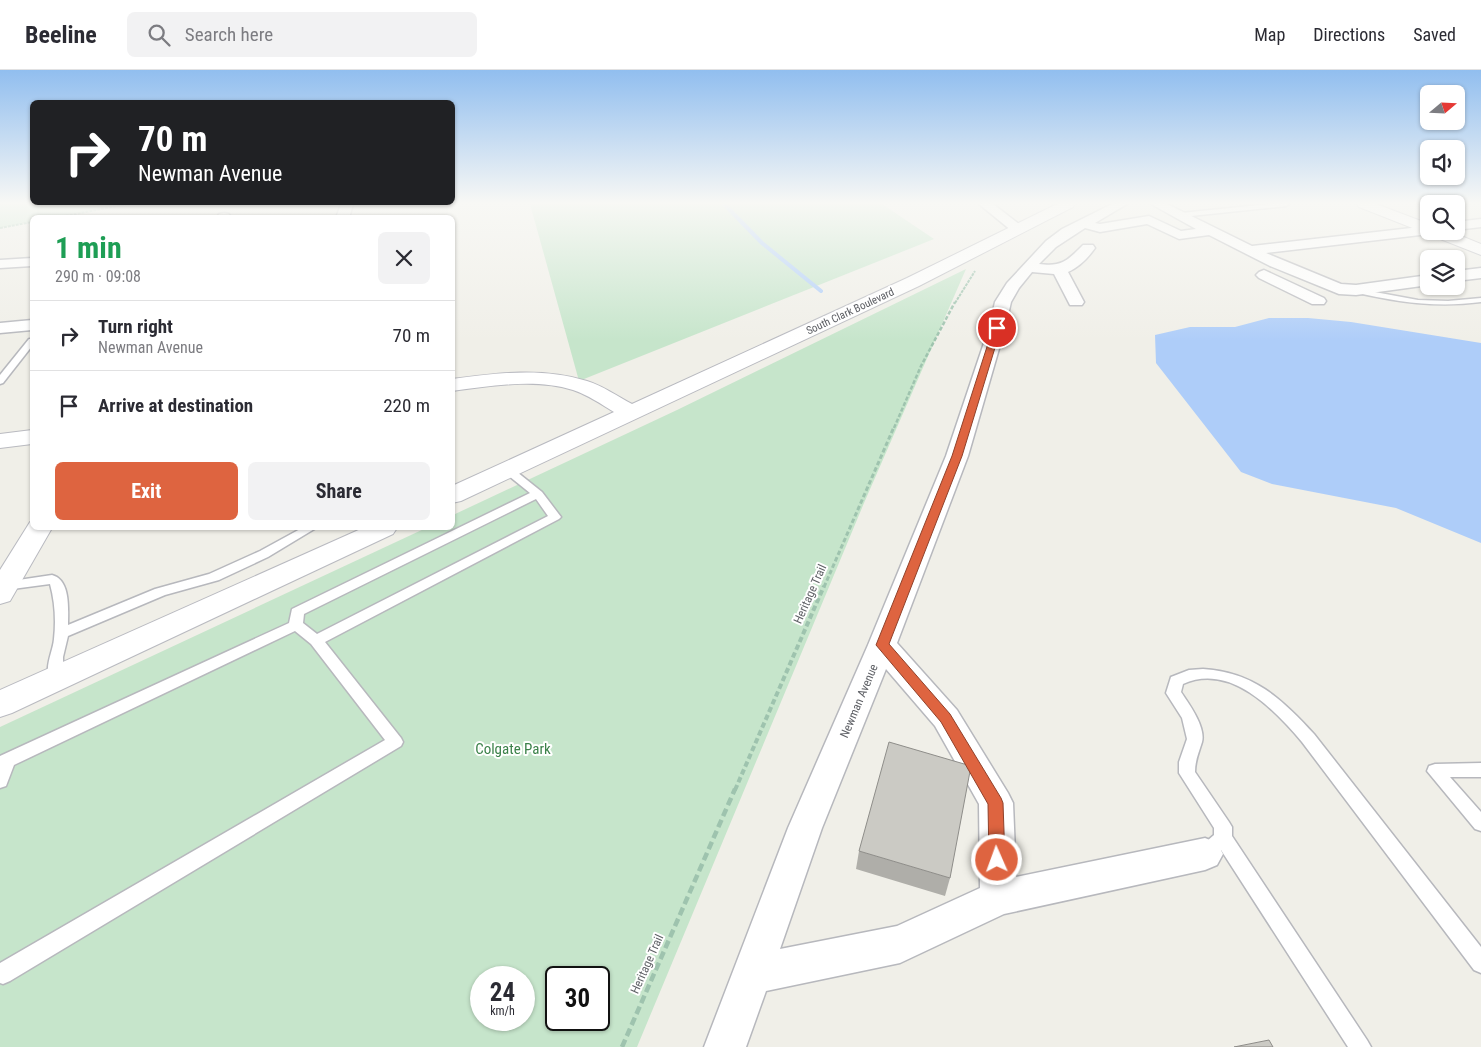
<!DOCTYPE html>
<meta charset="utf-8">
<style>
body{margin:0;font-family:"Roboto Condensed",sans-serif;background:#f2f2f3;color:#2b2b33;height:100vh;display:flex;flex-direction:column;font-size:19px;white-space:nowrap}
*{box-sizing:border-box;margin:0}
p{font-size:16px;color:#7c7c81}
.icon{flex:none;width:28px;height:28px;fill:none;stroke:currentColor;stroke-width:2;stroke-linecap:round;stroke-linejoin:round}
.map{position:relative;flex:1;overflow:hidden}
.drawer{position:absolute;left:30px;top:145px;width:425px;height:315px;display:flex;flex-direction:column;background:#fff;border-radius:8px;box-shadow:0 1px 4px #0004}
.drawer>*{flex:none}
.banner{position:absolute;left:30px;top:30px;width:425px;height:105px;border-radius:8px;box-shadow:0 1px 4px #0004;background:#202124;color:#fff;overflow:hidden}
.needle{width:32px;rotate:71deg}
.fabs{position:absolute;left:1420px;top:15px;display:grid;gap:10px}
.fabs a{display:grid;place-items:center;width:45px;height:45px;border-radius:8px;background:#fff;box-shadow:0 1px 4px #0004;font-size:25px}
.speed{position:absolute;left:470px;top:896px;display:flex;gap:10px;font-size:25px;font-weight:700;text-align:center}
.speed>*{display:grid;place-content:center;width:65px;height:65px;border-radius:50%;background:#fff;box-shadow:0 1px 4px #0004;line-height:1}
.speed small{font-size:12px;font-weight:400}
.speed .limit{border:2px solid #111;border-radius:8px;background:#fff;color:#111}
.pin{position:absolute;display:grid;place-items:center;width:42px;height:42px;color:#fff;margin:-21px;border:2px solid #fff;border-radius:50%;box-shadow:0 1px 5px #0007}
.me{position:absolute;width:55px;margin:-28px;rotate:358deg;stroke-linejoin:round;filter:drop-shadow(0 0 4px #0008)}
.turn{display:flex;align-items:center;gap:18px;height:105px;padding:0 25px;font-size:22px}
.turn .icon{width:65px;height:65px;stroke-width:2.5}
.turn b{display:block;font-size:35px;line-height:42px}
.round{display:grid;place-items:center;flex:none;width:52px;height:52px;border-radius:8px;background:#f2f2f3}
.head{display:flex;align-items:center;justify-content:space-between;height:85px;padding:0 25px}
h1{font-size:30px;font-weight:700;line-height:38px;color:#1e9e55}
.button{display:flex;gap:10px;margin-top:auto;padding:10px 25px}
.button a{flex:1;height:58px;border-radius:8px;background:#de6440;color:#fff;font-size:20px;font-weight:700;line-height:58px;text-align:center}
.button a+a{background:#f2f2f3;color:#2b2b33}
ul{padding:0;list-style:none}
li{display:flex;align-items:center;gap:15px;height:70px;padding:0 25px;border-top:1px solid #e1e1e2}
li div{flex:1}
li b{display:block;font-size:19px}
li em{font-style:normal}
header{display:flex;align-items:center;gap:30px;box-sizing:border-box;height:70px;padding:0 25px;background:#fff;border-bottom:1px solid #e1e1e2}
header strong{font-size:24px}
nav{display:flex;gap:28px;margin-inline-start:auto;font-size:18px}
.search{width:350px;height:45px;background:#f2f2f3;display:flex;align-items:center;gap:12px;box-sizing:border-box;padding:0 18px;border-radius:8px;color:#7c7c81;font-size:19px}
.map>svg:first-child{display:block}
.green{fill:#c6e5cb;fill-rule:evenodd}
.water{fill:#aecdf9}
.lines{fill:none;stroke-linecap:round;stroke-linejoin:round}
.stream{stroke:#aecdf9;stroke-width:4}
.lane-casing{stroke:#b7b8bd;stroke-width:3}
.street-casing{stroke:#b7b8bd;stroke-width:3}
.secondary-casing{stroke:#b9bac0;stroke-width:2}
.path-far4{stroke:#9ec3ae;stroke-width:2;stroke-dasharray:3 1;stroke-linecap:butt}
.path-far3{stroke:#9ec3ae;stroke-width:2.5;stroke-dasharray:4 2;stroke-linecap:butt}
.path-far2{stroke:#9ec3ae;stroke-width:3;stroke-dasharray:4.5 2.5;stroke-linecap:butt}
.path-far1{stroke:#9ec3ae;stroke-width:4;stroke-dasharray:5.5 3;stroke-linecap:butt}
.path{stroke:#9ec3ae;stroke-width:4.5;stroke-dasharray:8 4;stroke-linecap:butt}
.lane{fill:#fff;fill-rule:evenodd}
.street{fill:#fff;fill-rule:evenodd}
.secondary{fill:#fff;fill-rule:evenodd}
.wall{fill:#afaea9}
.building{fill:#cbcac4;stroke:#8e8d89}
.route{fill:#de6440;stroke:#90412a}
.labels{text-anchor:middle;stroke-width:4;stroke-linejoin:round;paint-order:stroke}
.far-street-label{font-size:11px;fill:#5f6166;stroke:#fff}
.street-label{font-size:12px;fill:#5f6166;stroke:#fff}
.near-park-label{font-size:15px;fill:#3b8149;stroke:#fff}
</style>
<header>
<strong>Beeline</strong>
<div class="search"><svg class="icon" aria-label="search" viewBox="0 0 24 24"><circle cx="10" cy="10" r="6"/><path d="M15 15l6 6"/></svg>Search here</div>
<nav><a>Map</a><a>Directions</a><a>Saved</a></nav>
</header>
<div class="map">
<svg width="1481" height="977" viewBox="0 0 1481 977">
<rect width="100%" height="100%" fill="#f0efe8"/>
<g class="green">
<polygon points="0,134 128,134 54,147 32,148 32,151 0,158"/>
<polygon points="530,134 882,134 934,169 579,311"/>
<path d="M966,199L864,433L637,977H0V657L426,458H452L453,445L677,340ZM481,908H524V950H481ZM556,908H599V950H556Z"/>
</g>
<polygon class="water" points="1269,248 1308,248 1351,252 1481,273 1481,473 1396,438 1272,414 1241,402 1156,293 1155,265 1190,257 1235,257"/>
<g class="lines">
<polyline class="stream" points="724,134 762,173 821,221"/>
<defs>
<g id="lane">
<polygon points="1269,134 1289,134 1286,136 1181,147 1178,145 1181,143"/>
<path d="M1353,218L1418,230L1448,231L1481,228V232C1436,238 1397,232 1353,222Z"/>
<polygon points="29,269 32,269 32,276 3,313 0,314 0,305"/>
<path d="M508,397L512,398L542,422L561,447L559,449L325,572L401,668L403,672L401,676L10,911L3,914L0,913V893L385,670L311,574L295,561L14,695L6,716L0,718V686L289,553L292,539L530,423L504,402L503,400L504,398ZM536,429L548,446L317,564L303,553L304,544Z"/>
<path d="M302,458H316L268,487L219,510L165,525L68,566L63,587V607L61,611L56,612L51,611C43,598 53,582 54,569C56,551 55,532 50,514L5,520L0,518V513L5,512L52,505C71,510 68,540 68,555L155,519L209,504L260,481Z"/>
<path d="M1203,599C1253,602 1281,628 1314,664L1481,877V903L1474,900L1302,672C1275,640 1230,592 1183,614L1181,622C1189,634 1206,657 1202,672C1199,682 1195,690 1195,702L1229,752L1232,757V766L1367,970L1371,977H1348L1221,780L1212,789L1206,791L1200,789L1197,783L1200,777L1214,765V758L1179,703V692L1187,669L1182,648L1166,623L1171,607L1189,600Z"/>
<polygon points="1481,693 1481,707 1450,707 1481,742 1481,761 1475,759 1427,701 1429,696 1435,694"/>
</g>
<g id="street">
<polygon points="341,134 353,134 349,148 336,148"/>
<polygon points="979,134 993,134 1024,158 1017,162 1012,161"/>
<path d="M1112,134H1127L1095,153L1100,154L1149,146L1181,161L1196,159L1151,134H1167L1252,176L1429,156V161H1435L1429,164L1266,183L1341,214L1356,215L1429,205V215L1356,225L1339,224L1270,196L1209,165L1179,169L1147,154L1100,162L1085,158L1056,177L1039,194C1062,197 1067,191 1083,175H1093L1095,178C1088,188 1079,197 1068,202L1084,232L1082,235H1070L1054,204L1032,202L1019,218L1011,232L1005,258L968,386L897,573L957,640L1008,723L1013,733L1016,807L1205,768L1217,773L1223,784L1217,795L1205,800L1004,844L900,893L766,921L746,977H704L788,758L868,575L946,386L989,258L995,232L1007,213L1046,171L1062,159ZM886,599L935,656L979,734L980,818L897,856L780,879L822,758Z"/>
<polygon points="224,143 229,144 231,148 217,148 219,144"/>
<polygon points="1481,149 1481,157 1456,160 1456,152"/>
<polygon points="32,188 32,196 0,198 0,190"/>
<polygon points="1481,198 1481,208 1456,211 1456,201"/>
<polygon points="1264,200 1324,228 1326,231 1324,234 1312,234 1259,208 1256,205 1259,202"/>
<polygon points="32,250 32,260 0,263 0,253"/>
</g>
<g id="secondary">
<path d="M1057,134H1075L1073,137L919,216L461,431L452,433V416L614,342C601,334 588,325 573,320C535,308 491,316 452,321V309C497,303 543,297 587,311C603,316 617,326 632,334L907,208Z"/>
<polygon points="1357,134 1376,134 1429,154 1429,161 1449,161 1481,174 1481,185 1359,137"/>
<polygon points="32,360 32,374 0,378 0,364"/>
<polygon points="30,452 32,452 32,458 52,458 10,531 0,534 0,500"/>
<polygon points="363,458 397,458 393,464 12,643 0,647 0,620"/>
</g>
</defs>
<use href="#lane" class="lane-casing"/>
<use href="#street" class="street-casing"/>
<use href="#secondary" class="secondary-casing"/>
<g class="path-far4">
<polyline points="54,148 128,134"/>
<polyline points="0,158 32,152"/>
<polyline points="955,233 975,201"/>
</g>
<polyline class="path-far3" points="894,358 921,296 955,232"/>
<polyline class="path-far2" points="824,517 894,357"/>
<polyline class="path-far1" points="735,720 824,516"/>
<polyline class="path" points="622,977 735,719"/>
<use href="#lane" class="lane"/>
<use href="#street" class="street"/>
<use href="#secondary" class="secondary"/>
</g>
<polygon class="wall" points="859,781 950,808 945,826 856,799"/>
<g class="building">
<polygon points="889,672 971,696 950,808 859,781"/>
<polygon points="1269,970 1273,977 1234,977"/>
</g>
<linearGradient id="sky" x2="0" y2="1"><stop stop-color="#91beef"/><stop offset="0.49" stop-color="#f8f8f5"/><stop offset="1" stop-color="#f8f8f5" stop-opacity="0"/></linearGradient>
<rect width="1481" height="271" fill="url(#sky)"/>
<polygon class="route" points="997,256 1001,258 962,386 889,574 950,644 1001,728 1003,733 1005,790 1003,795 997,797 992,795 989,790 988,734 941,652 876,575 952,386 993,258"/>
<g class="labels">
<g class="far-street-label">
<text transform="translate(850 241) rotate(-25)" y="4">South Clark Boulevard</text>
</g>
<g class="street-label">
<text transform="translate(810 524) rotate(-66)" y="4">Heritage Trail</text>
<text transform="translate(859 631) rotate(-67)" y="4">Newman Avenue</text>
<text transform="translate(647 894) rotate(-66)" y="4">Heritage Trail</text>
</g>
<g class="near-park-label">
<text x="513" y="684">Colgate Park</text>
</g>
</g>
</svg>
<div class="fabs">
<a><svg class="needle" viewBox="-14 -14 28 28"><path d="M0-13l5 13h-10z" fill="#e53935"/><path d="M0 13l5-13h-10z" fill="#7c7c81"/></svg></a>
<a><svg class="icon" aria-label="sound" viewBox="0 0 24 24"><path d="M4 9h4l5-4v14l-5-4H4zM17 9q2 3 0 6"/></svg></a>
<a><svg class="icon" aria-label="search" viewBox="0 0 24 24"><circle cx="10" cy="10" r="6"/><path d="M15 15l6 6"/></svg></a>
<a><svg class="icon" aria-label="layers" viewBox="0 0 24 24"><path d="M12 4l9 5-9 5-9-5zM3 14l9 5 9-5"/></svg></a>
</div>
<div class="speed"><div>24<small>km/h</small></div><div class="limit">30</div></div>
<div class="pin" style="left:997px;top:258px;background:#d93025"><svg class="icon" aria-label="arrive" viewBox="0 0 24 24"><path d="M6 21V4h12l-3 4 3 4H6"/></svg></div>
<svg class="me" style="left:997px;top:790px" viewBox="-20 -20 40 40"><circle r="17" fill="#de6440" stroke="#fff" stroke-width="3"/><path d="M0-11L8 9 0 5-8 9z" fill="#fff"/></svg>
<div class="banner">
<div class="turn"><svg class="icon" aria-label="right" viewBox="0 0 24 24"><path d="M7 20v-9h11M14 6l5 5-5 5"/></svg><div><b>70 m</b>Newman Avenue</div></div>
</div>
<section class="drawer">
<div class="head"><div><h1>1 min</h1><p>290 m · 09:08</p></div><a class="round"><svg class="icon" aria-label="close" viewBox="0 0 24 24"><path d="M6 6l12 12M18 6L6 18"/></svg></a></div>
<ul>
<li><svg class="icon" aria-label="right" viewBox="0 0 24 24"><path d="M7 20v-9h11M14 6l5 5-5 5"/></svg><div><b>Turn right</b><p>Newman Avenue</p></div><em>70 m</em></li>
<li><svg class="icon" aria-label="arrive" viewBox="0 0 24 24"><path d="M6 21V4h12l-3 4 3 4H6"/></svg><div><b>Arrive at destination</b></div><em>220 m</em></li>
</ul>
<div class="button"><a>Exit</a><a>Share</a></div>
</section>
</div>
